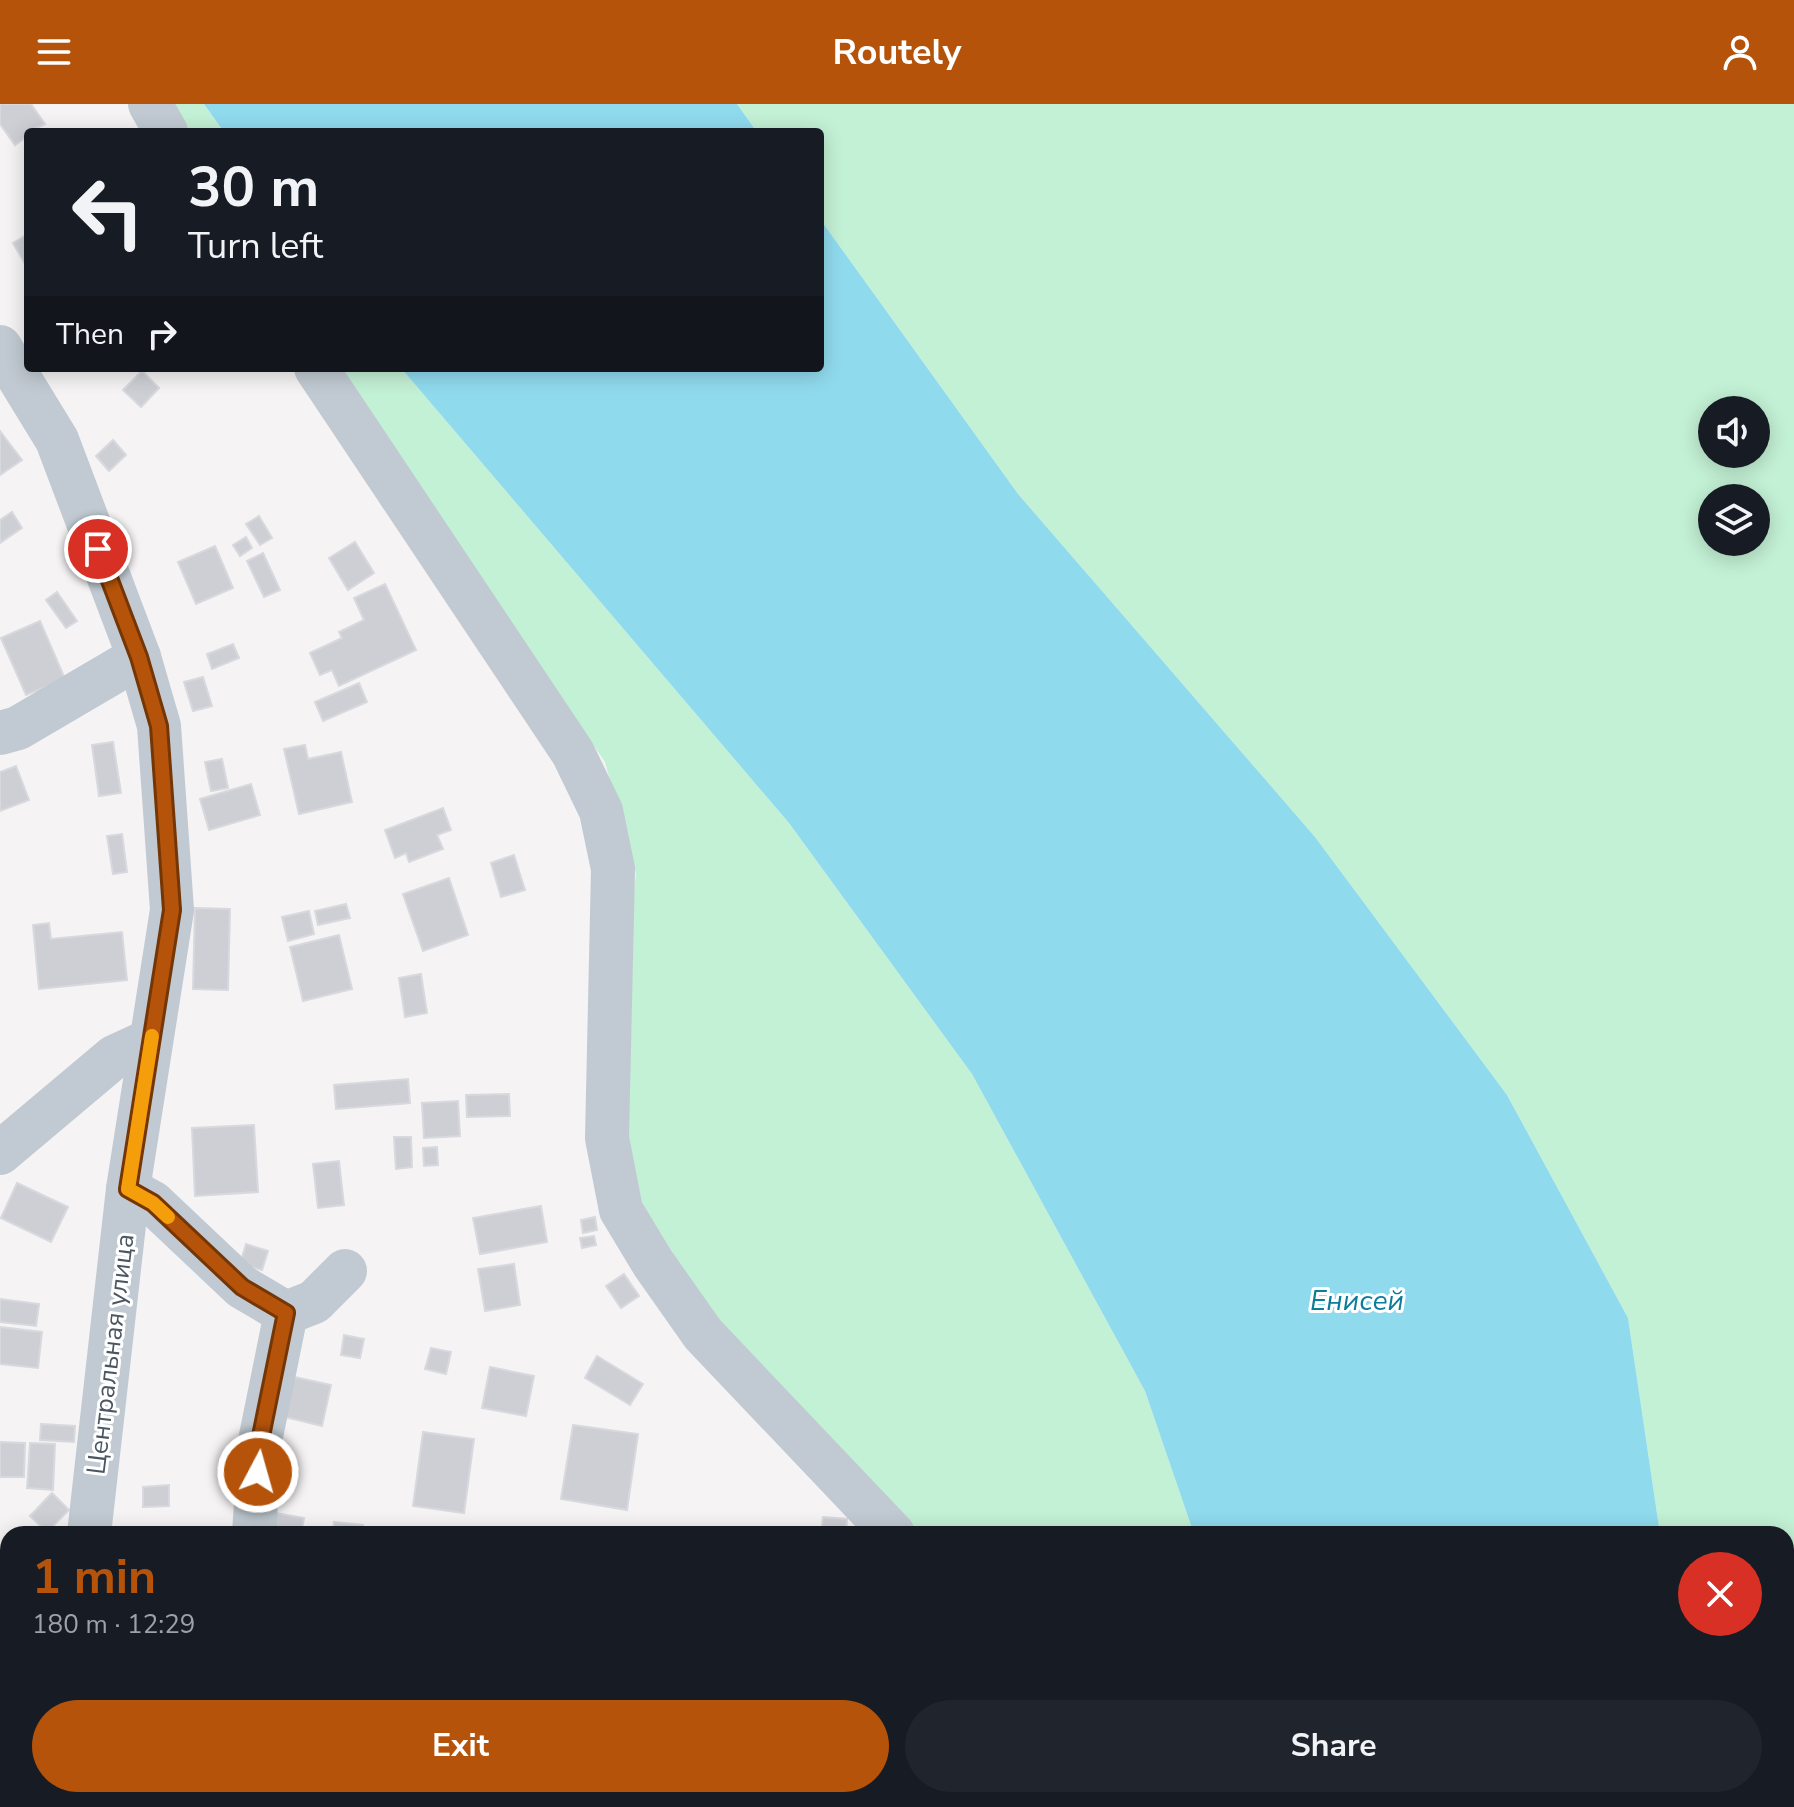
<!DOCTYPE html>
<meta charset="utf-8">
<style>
body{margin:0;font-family:"Nunito Sans",sans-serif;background:#20242c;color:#f1f3f6;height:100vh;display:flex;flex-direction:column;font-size:30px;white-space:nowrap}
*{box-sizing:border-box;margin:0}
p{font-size:26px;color:#9ea1a6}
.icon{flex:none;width:44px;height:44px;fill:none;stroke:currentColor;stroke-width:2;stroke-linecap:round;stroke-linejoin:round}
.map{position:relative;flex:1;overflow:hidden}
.side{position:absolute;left:0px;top:1422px;width:1794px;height:282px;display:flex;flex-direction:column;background:#171b24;border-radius:24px 24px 0 0;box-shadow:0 4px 20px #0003}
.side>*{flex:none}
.top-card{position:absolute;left:24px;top:24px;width:800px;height:244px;border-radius:8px;box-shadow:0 4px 20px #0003;background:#171b24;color:#f1f3f6;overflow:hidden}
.buttons{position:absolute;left:1698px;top:292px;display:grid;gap:16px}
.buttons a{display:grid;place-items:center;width:72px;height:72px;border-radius:50%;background:#171b24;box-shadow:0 4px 20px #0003;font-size:40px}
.pin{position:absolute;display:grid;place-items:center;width:68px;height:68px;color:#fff;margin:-34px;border:4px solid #fff;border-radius:50%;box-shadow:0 2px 8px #0007}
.me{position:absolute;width:88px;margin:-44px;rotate:6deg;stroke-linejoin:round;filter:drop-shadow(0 0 6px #0008)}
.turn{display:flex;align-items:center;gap:28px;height:168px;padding:0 32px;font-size:36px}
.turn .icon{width:104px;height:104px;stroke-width:2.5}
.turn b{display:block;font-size:56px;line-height:68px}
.then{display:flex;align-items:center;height:76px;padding:0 32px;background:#0003;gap:16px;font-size:30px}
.round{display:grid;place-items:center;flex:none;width:84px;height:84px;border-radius:42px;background:#20242c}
.headline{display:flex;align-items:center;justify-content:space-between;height:136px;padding:0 32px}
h1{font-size:48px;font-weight:700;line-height:60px;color:#b45309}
.action{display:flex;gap:16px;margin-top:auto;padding:16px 32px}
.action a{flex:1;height:92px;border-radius:48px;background:#b45309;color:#fff;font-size:32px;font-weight:700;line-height:92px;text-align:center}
.action a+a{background:#20242c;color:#f1f3f6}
header{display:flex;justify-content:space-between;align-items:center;height:104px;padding:0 32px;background:#b45309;color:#fff;font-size:36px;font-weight:700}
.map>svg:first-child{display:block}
.green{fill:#c3f1d5;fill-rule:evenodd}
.water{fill:#90daee}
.building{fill:#cdcfd5;stroke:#d7d9de;stroke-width:2}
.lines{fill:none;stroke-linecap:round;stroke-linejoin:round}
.minor{stroke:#c1cad2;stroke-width:44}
.route-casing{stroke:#753606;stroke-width:20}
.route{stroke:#b45309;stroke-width:14}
.slow{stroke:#f59e0b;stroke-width:14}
.labels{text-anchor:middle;stroke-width:6;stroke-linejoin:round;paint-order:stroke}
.street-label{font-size:26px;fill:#4a5661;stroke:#fff}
.water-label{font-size:28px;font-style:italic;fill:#0c7c9b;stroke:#fff}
</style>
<header><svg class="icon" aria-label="menu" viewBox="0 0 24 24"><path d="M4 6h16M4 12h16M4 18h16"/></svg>Routely<svg class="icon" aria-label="person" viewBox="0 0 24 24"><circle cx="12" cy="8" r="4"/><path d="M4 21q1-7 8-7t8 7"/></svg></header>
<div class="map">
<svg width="1794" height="1703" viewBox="0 0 1794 1703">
<rect width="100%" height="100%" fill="#f5f3f3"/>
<g class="green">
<polygon points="166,0 204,0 224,28 182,28"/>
<path d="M737,0H1794V1703H1689V1696H1786V1430H1660L1628,1214L1507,991L1315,733L1018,390L820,115V28H757ZM1712,306H1756V350H1712ZM1712,394H1756V438H1712Z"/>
<polygon points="333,264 401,264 789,719 972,970 1145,1287 1194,1430 909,1430 715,1218 660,1141 624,1055 626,851 636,770 605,658"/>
<polygon points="964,1696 1244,1696 1245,1703 964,1703"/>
</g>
<g class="water">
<polygon points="204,0 737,0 757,28 224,28"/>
<polygon points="820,115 1018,390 1315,733 1507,991 1628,1214 1660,1430 1194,1430 1145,1287 972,970 789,719 401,264 820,264"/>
<polygon points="1244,1696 1689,1696 1689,1703 1245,1703"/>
</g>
<g class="building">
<polygon points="0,0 31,0 45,20 28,28 28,32 15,41 0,20"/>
<polygon points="28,130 28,165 13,139"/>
<polygon points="142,267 159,284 141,303 123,286"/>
<polygon points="0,327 22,356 0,371"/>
<polygon points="113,336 126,351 109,367 96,352"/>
<polygon points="12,408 22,424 0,439 0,416"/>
<polygon points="259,412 272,434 260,441 246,420"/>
<polygon points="246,433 252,444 240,452 233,441"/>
<polygon points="355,438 374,469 348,486 329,454"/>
<polygon points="215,442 233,484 196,500 178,458"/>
<polygon points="263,449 280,486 264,493 247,457"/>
<polygon points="385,480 416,546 339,582 332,566 320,571 310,549 342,534 339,528 364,516 354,494"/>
<polygon points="57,488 77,517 66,524 46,496"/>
<polygon points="40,517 65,575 26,591 1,534"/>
<polygon points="233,540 239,554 212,565 207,550"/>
<polygon points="203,573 212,602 193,607 184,578"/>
<polygon points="359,579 367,598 323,617 315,598"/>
<polygon points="113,638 121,689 99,692 92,641"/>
<polygon points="305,641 308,655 341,648 352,698 299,710 284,645"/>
<polygon points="222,655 228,684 211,687 205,658"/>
<polygon points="16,662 29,696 0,707 0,668"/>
<polygon points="251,680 260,711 209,726 200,695"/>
<polygon points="443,704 451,726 437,731 443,745 409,758 406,749 395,754 385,726"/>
<polygon points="122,730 127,768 113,770 107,732"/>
<polygon points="514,751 525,786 501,793 491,759"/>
<polygon points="449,774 468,831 423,847 403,790"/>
<polygon points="346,800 350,814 318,821 315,807"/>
<polygon points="195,804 230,805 228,886 193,885"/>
<polygon points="309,807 314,830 288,837 282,813"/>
<polygon points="49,819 51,835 122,828 127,876 39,885 33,821"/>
<polygon points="339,831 352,885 303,897 290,843"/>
<polygon points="421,870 427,909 405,913 399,874"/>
<polygon points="408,975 410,999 336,1005 334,981"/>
<polygon points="509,990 510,1012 467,1013 466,991"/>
<polygon points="458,997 460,1032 424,1034 422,999"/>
<polygon points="254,1021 258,1088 195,1092 192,1024"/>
<polygon points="394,1033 411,1033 412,1063 396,1065"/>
<polygon points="437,1043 438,1061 424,1062 423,1044"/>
<polygon points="339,1057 344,1101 318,1104 313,1060"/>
<polygon points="17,1079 68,1103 51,1138 1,1114"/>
<polygon points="541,1102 547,1138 480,1150 473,1114"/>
<polygon points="595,1113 597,1126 583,1129 581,1116"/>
<polygon points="594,1132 596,1141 582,1144 580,1134"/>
<polygon points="246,1140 268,1147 262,1166 240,1160"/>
<polygon points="514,1160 520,1201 485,1207 478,1165"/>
<polygon points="624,1170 639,1192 621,1204 606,1182"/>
<polygon points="0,1195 39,1200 36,1222 0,1218"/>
<polygon points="0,1223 42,1228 38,1264 0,1260"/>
<polygon points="344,1231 364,1235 360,1254 341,1251"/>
<polygon points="431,1244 451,1248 446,1270 425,1265"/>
<polygon points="597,1252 643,1280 630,1301 585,1274"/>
<polygon points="490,1263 534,1272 526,1312 482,1304"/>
<polygon points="290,1272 331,1281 322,1322 281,1312"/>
<polygon points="41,1320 75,1322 74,1338 40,1336"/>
<polygon points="573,1321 638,1330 627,1406 561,1395"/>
<polygon points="423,1328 474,1335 464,1409 413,1402"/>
<polygon points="0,1338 25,1339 24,1373 0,1373"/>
<polygon points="30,1339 55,1340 53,1386 27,1384"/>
<polygon points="169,1381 169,1402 143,1403 143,1383"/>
<polygon points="52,1389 69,1406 47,1428 30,1412"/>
<polygon points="276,1409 304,1414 301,1430 272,1430"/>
<polygon points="823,1413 847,1415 846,1430 821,1430"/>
<polygon points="334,1418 363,1421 362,1430 333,1430"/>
<polygon points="0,1589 8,1591 8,1605 0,1604"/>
<polygon points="0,1658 6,1658 0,1689"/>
<polygon points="319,1696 332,1696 332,1703 318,1703"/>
</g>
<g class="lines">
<g class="minor">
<polyline points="150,0 166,28"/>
<polyline points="0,243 57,336 139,553 159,622 172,806 128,1085 89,1430"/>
<polyline points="316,264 573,649 601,707 613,765 607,1034 621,1106 653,1159 703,1230 893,1430"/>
<polyline points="0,629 18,624 139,553"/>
<polyline points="0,1049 114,953 151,936"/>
<polyline points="128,1085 153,1099 242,1183 286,1209 314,1198 345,1167"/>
<polyline points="254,1430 260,1337 286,1209"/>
<polyline points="0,1472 8,1468"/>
<polyline points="70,1703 72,1696"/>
<polyline points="953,1703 953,1696"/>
</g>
</g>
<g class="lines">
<defs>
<polyline id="route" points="98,445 139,553 159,622 172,806 128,1085 153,1099 242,1183 286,1209 260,1337 258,1368"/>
</defs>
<use href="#route" class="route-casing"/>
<use href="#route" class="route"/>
<polyline class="slow" points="152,932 128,1085 153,1099 168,1113"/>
</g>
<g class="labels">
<g class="street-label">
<text transform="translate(110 1250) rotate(-83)" y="9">Центральная улица</text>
</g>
<g class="water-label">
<text x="1357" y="1206">Енисей</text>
</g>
</g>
</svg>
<div class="buttons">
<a><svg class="icon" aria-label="sound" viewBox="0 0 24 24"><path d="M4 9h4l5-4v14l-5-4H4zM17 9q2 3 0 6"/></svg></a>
<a><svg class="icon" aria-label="layers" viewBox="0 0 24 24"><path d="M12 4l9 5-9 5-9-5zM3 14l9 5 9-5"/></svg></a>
</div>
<div class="pin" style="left:98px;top:445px;background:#d93025"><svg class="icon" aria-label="arrive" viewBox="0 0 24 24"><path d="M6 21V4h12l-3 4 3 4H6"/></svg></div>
<svg class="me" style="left:258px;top:1368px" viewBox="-20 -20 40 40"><circle r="17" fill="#b45309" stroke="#fff" stroke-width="3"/><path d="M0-11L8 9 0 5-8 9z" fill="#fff"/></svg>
<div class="top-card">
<div class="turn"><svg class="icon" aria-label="left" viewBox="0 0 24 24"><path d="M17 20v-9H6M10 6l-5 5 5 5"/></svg><div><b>30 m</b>Turn left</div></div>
<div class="then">Then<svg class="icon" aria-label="right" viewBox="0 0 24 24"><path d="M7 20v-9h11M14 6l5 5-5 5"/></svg></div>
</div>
<section class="side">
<div class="headline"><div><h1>1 min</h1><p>180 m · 12:29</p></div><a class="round" style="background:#d93025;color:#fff"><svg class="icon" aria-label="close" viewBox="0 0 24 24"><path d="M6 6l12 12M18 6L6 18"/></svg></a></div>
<div class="action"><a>Exit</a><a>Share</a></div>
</section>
</div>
